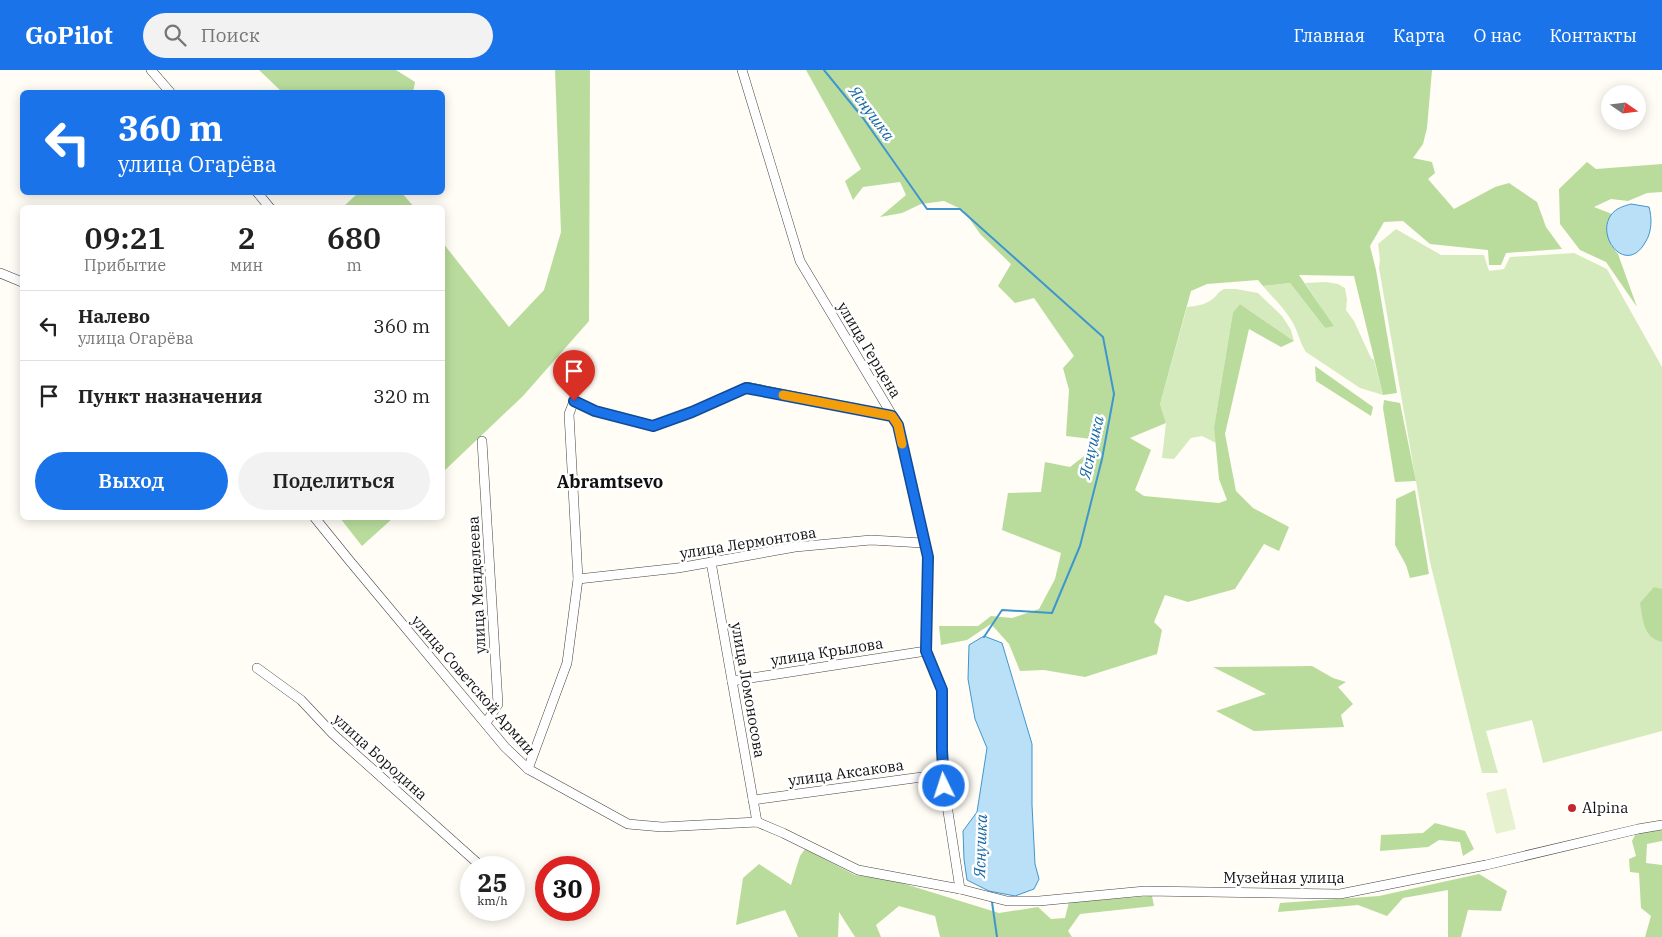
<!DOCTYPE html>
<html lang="ru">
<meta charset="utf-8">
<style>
body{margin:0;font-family:"IBM Plex Serif",serif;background:#f2f2f2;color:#222;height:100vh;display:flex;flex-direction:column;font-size:19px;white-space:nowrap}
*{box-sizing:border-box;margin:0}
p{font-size:16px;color:#767676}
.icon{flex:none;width:28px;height:28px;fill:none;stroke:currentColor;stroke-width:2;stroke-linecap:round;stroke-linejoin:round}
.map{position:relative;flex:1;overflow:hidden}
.side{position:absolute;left:20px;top:135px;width:425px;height:315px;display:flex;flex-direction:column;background:#fff;border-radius:8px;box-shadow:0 2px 12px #0003}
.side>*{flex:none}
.hud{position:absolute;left:20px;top:20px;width:425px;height:105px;border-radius:8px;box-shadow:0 2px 12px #0003;background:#1a73e8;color:#fff;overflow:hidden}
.needle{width:32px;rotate:104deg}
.tools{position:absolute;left:1601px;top:15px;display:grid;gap:10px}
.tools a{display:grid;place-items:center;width:45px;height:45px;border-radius:50%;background:#fff;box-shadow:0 2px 12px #0003;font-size:25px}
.speed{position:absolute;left:460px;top:786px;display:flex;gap:10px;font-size:25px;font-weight:700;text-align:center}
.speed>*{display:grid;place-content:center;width:65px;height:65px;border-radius:50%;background:#fff;box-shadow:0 2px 12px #0003;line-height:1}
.speed small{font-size:12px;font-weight:400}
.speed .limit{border:8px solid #d22;background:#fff;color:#111}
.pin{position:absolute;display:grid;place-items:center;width:42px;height:42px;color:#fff;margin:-51px -21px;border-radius:50% 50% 50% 0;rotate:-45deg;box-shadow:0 0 5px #0007}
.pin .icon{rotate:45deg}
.me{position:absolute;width:55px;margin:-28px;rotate:356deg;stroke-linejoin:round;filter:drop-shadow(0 0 4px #0008)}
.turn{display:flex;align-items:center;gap:18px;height:105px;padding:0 15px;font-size:22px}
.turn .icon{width:65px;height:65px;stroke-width:2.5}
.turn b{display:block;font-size:35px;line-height:42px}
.eta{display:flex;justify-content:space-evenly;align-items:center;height:85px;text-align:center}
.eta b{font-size:30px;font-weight:600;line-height:35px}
.primary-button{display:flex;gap:10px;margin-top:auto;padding:10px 15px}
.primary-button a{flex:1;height:58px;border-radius:30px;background:#1a73e8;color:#fff;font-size:20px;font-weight:600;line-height:58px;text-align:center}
.primary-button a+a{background:#f2f2f2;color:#222}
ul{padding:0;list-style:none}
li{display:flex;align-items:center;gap:15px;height:70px;padding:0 15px;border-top:1px solid #e0e0e0}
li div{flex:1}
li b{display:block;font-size:19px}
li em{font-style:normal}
header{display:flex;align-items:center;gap:30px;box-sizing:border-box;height:70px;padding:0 25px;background:#1a73e8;color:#fff}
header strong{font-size:24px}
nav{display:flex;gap:28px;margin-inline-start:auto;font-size:18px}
.search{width:350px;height:45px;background:#f2f2f2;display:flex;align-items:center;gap:12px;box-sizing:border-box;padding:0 18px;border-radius:28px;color:#767676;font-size:19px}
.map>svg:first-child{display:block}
.green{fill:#d5ebbd}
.forest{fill:#b9dc9c}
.pitch{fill:#e6f2cf}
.water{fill:#b9e0f7;stroke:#3f96cf}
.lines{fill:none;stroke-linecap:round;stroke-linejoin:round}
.stream{stroke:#3f96cf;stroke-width:2}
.minor-casing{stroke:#444;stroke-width:10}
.minor{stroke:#fff;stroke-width:9}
.route-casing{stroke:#114b97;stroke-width:12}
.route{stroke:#1a73e8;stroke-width:9}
.slow{stroke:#f59e0b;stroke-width:9}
.poi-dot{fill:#c4262e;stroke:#fff;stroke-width:2}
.labels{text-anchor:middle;stroke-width:5;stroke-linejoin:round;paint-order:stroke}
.street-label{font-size:15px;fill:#111;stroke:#fff}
.poi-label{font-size:15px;fill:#111;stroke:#fff;text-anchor:start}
.water-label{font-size:16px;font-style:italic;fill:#1768a6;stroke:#fff}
.quarter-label{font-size:18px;font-weight:bold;fill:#111;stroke:#fff}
</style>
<header>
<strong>GoPilot</strong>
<div class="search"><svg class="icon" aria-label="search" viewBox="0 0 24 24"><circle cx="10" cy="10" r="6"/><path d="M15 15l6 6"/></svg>Поиск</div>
<nav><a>Главная</a><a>Карта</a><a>О нас</a><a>Контакты</a></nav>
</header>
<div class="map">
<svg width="1662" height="867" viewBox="0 0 1662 867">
<rect width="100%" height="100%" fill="#fffdf5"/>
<g class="green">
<polygon points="1396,159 1441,185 1484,185 1489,201 1504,199 1510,187 1574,183 1607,199 1662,297 1662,661 1543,693 1532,650 1486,661 1498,703 1482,703 1430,492 1379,198 1380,190 1378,174"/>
<path d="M1326,212L1338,214L1345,218L1347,230L1346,240L1354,251L1371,288L1374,290L1383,325L1360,318L1306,282C1300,273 1298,262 1293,253C1285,239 1273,228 1263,216L1290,213L1325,258L1333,255L1305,213Z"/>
<path d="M1224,219H1236L1258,223L1282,246L1291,260L1294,271L1240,234L1233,242L1214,357L1216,373L1202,366L1191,368L1174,389L1162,388L1166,353L1160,334L1187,237C1195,236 1205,235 1211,230C1217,227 1216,223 1224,219Z"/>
</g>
<g class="forest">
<polygon points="259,0 396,0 415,12 413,22 282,22"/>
<polygon points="555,0 590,0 589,251 523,326 443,402 443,173 509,257 544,220 561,162"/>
<polygon points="806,0 1432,0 1427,58 1423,74 1413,88 1432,92 1435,103 1428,109 1454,139 1495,117 1509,113 1537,132 1546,157 1562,179 1506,183 1501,195 1489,195 1488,180 1430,174 1403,151 1384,152 1370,176 1376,200 1397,323 1383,325 1354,206 1299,205 1334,256 1325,258 1290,213 1263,216 1258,210 1207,214 1191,221 1160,334 1166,353 1130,368 1151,380 1135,420 1144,426 1219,433 1227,430 1219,409 1214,357 1233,242 1240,234 1294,271 1281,277 1249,259 1225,364 1236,421 1253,438 1289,457 1279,481 1264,474 1235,519 1188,532 1165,525 1154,552 1162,560 1157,584 1085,607 1044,600 1020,601 1009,574 991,554 967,570 941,575 939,556 978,556 991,546 1012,548 1039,539 1055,509 1061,483 1002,460 1008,423 1041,422 1045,392 1070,397 1097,376 1092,369 1066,366 1069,320 1063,298 1074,286 1034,228 1015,233 998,216 1011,194 981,165 963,140 944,131 921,134 902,143 880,147 906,125 900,112 863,117 853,130 845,111 861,99"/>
<polygon points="1587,92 1596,99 1662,94 1662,122 1647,123 1628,131 1611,129 1594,137 1612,144 1607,152 1611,175 1618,184 1637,237 1606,192 1580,180 1560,154 1559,119"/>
<polygon points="358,123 402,123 414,137 343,137"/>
<polygon points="1315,296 1373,337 1371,346 1316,311"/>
<polygon points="1384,330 1400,333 1416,411 1395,412 1383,338"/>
<polygon points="1415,420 1429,504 1410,508 1406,495 1395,475 1396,429"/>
<polygon points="340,448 393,448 362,476"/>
<path d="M1654,517L1662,519V572C1643,568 1643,549 1640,533Z"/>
<polygon points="1312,596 1333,608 1346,612 1338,617 1353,634 1341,645 1344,657 1254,661 1216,641 1266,624 1213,597"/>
<polygon points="1435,753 1465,761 1474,779 1463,786 1460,772 1439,770 1428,777 1380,781 1381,765 1423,763"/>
<polygon points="1662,760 1662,771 1647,774 1646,793 1662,795 1662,867 1645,867 1651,846 1641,838 1639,803 1630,802 1629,789 1636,786 1632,771 1636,763"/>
<polygon points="805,779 855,805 892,810 999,843 1038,837 1051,849 1065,848 1069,832 1152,826 1154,836 1080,844 1068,861 1072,867 940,867 935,846 899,836 876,855 881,867 855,867 839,842 838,867 798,867 785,840 736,855 743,808 759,794 791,815 800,786"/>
<polygon points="1479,804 1507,821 1501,841 1468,840 1461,867 1448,867 1448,820 1403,828 1387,846 1358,835 1278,842 1280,833 1379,826"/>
</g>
<polygon class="pitch" points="1506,718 1516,759 1496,764 1486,723"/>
<g class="water">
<path d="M1631,134L1649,137C1652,148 1652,161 1646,171C1627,207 1595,167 1611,145C1616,138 1624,136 1631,134Z"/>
<polygon points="984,566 1002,573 1032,674 1032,735 1035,794 1039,809 1034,819 1015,826 989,821 967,810 964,789 963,761 977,742 987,678 975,649 968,609 969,575"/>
</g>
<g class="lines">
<g class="stream">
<polyline points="824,0 863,48 927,139 960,139 1103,267 1114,324 1102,389 1080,476 1052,543 1002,540 984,567"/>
<polyline points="992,832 997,867"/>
</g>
<defs>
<g id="minor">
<polyline points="151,0 170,22"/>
<polyline points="742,0 800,191 898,355 928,487 926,581 942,621 942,680 944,716 960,819"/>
<polyline points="257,122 270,138"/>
<polyline points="0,203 22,212"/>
<polyline points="482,371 498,634 486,653"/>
<polyline points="315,448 349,490 505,677 528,699 628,754 662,757 757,752 783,763 858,800 960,819 1007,831 1039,831 1145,821 1340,824 1486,795 1638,759 1662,755"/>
<polyline points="711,492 757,752"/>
<polyline points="578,509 678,498 795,477 871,470 923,473"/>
<polyline points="257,598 301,630 333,664 483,798"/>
<polyline points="732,611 926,581"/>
<polyline points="528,699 567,593 578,509 569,344 574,331 595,341 653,356 692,342 747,317 892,346"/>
<polyline points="753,730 944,704"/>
</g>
</defs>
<use href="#minor" class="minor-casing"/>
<use href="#minor" class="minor"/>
</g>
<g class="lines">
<defs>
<polyline id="route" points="574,331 595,341 653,356 692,342 746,318 892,346 898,355 928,487 926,581 942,620 942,680 944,716"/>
</defs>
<use href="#route" class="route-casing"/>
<use href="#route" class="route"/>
<polyline class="slow" points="783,325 892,346 898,355 902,374"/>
</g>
<circle class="poi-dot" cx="1572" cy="738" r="5"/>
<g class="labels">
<g class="street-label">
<text transform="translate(869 280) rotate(59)" y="5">улица Герцена</text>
<text transform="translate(748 473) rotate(-9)" y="5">улица Лермонтова</text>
<text transform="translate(477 515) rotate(-93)" y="5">улица Менделеева</text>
<text transform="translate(827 582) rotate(-9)" y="5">улица Крылова</text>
<text transform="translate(473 615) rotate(49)" y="5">улица Советской Армии</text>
<text transform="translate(748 620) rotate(80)" y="5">улица Ломоносова</text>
<text transform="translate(380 687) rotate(42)" y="5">улица Бородина</text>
<text transform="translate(846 703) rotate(-8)" y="5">улица Аксакова</text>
<text x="1284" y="813">Музейная улица</text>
</g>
<g class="poi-label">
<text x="1582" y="743">Alpina</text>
</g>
<g class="water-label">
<text transform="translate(872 43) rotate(53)" y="6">Яснушка</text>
<text transform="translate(1091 377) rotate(-77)" y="6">Яснушка</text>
<text transform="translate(980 776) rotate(-88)" y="6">Яснушка</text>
</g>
<g class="quarter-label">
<text x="610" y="418">Abramtsevo</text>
</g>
</g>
</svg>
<div class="tools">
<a><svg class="needle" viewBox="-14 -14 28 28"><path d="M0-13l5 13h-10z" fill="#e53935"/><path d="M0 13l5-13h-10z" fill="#767676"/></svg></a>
</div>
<div class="speed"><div>25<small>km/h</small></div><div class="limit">30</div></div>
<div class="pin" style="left:574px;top:331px;background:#d93025"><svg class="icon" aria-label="arrive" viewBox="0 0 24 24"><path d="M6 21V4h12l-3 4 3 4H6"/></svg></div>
<svg class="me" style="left:944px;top:716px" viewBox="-20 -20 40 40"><circle r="17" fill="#1a73e8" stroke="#fff" stroke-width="3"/><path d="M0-11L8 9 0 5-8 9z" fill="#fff"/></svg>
<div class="hud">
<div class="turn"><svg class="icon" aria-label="left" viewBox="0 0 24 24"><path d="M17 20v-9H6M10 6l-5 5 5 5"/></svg><div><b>360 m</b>улица Огарёва</div></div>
</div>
<section class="side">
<div class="eta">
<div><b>09:21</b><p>Прибытие</p></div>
<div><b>2</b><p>мин</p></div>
<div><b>680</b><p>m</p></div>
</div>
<ul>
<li><svg class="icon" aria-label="left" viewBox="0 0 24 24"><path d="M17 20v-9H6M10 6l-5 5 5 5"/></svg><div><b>Налево</b><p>улица Огарёва</p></div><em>360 m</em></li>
<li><svg class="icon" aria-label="arrive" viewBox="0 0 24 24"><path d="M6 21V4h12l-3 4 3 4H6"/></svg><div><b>Пункт назначения</b></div><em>320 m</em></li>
</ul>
<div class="primary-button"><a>Выход</a><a>Поделиться</a></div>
</section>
</div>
